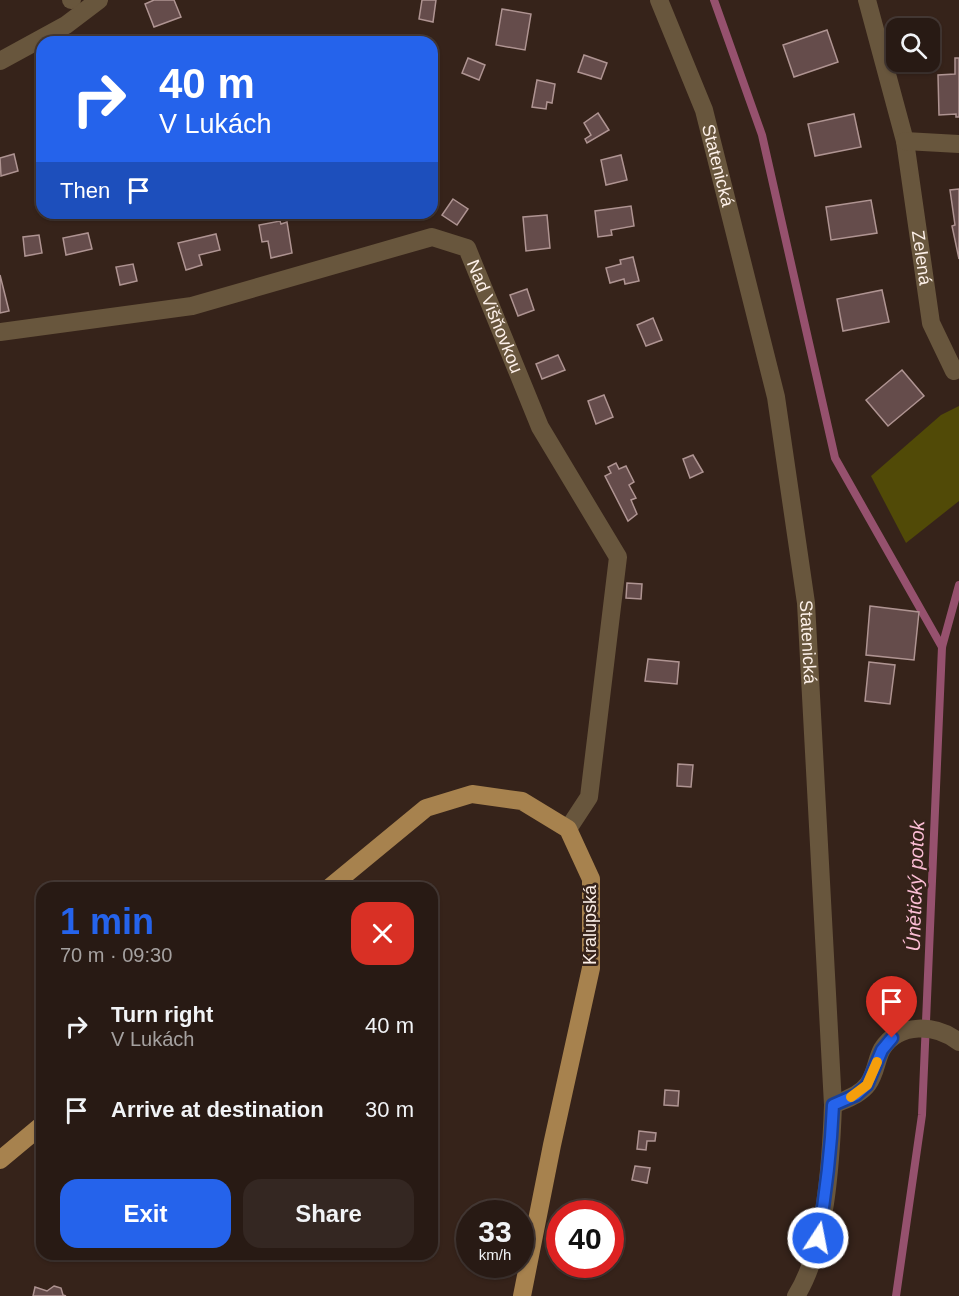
<!DOCTYPE html>
<meta charset="utf-8">
<style>
body{margin:0;font-family:Helvetica,sans-serif;background:#342722;color:#f1f3f6;height:100vh;display:flex;flex-direction:column;font-size:22px;white-space:nowrap}
*{box-sizing:border-box;margin:0}
p{font-size:20px;color:#a5a1a0}
.icon{flex:none;width:33px;height:33px;fill:none;stroke:currentColor;stroke-width:2;stroke-linecap:round;stroke-linejoin:round}
.map{position:relative;flex:1;overflow:hidden}
.side{position:absolute;left:36px;top:882px;width:402px;height:378px;display:flex;flex-direction:column;background:#281a14;border-radius:18px;box-shadow:0 2px 4px #0004,0 0 0 2px #443834}
.side>*{flex:none}
.guide{position:absolute;left:36px;top:36px;width:402px;height:183px;border-radius:18px;box-shadow:0 2px 4px #0004,0 0 0 2px #443834;background:#2563eb;color:#fff;overflow:hidden}
.buttons{position:absolute;left:886px;top:18px;display:grid;gap:12px}
.buttons a{display:grid;place-items:center;width:54px;height:54px;border-radius:12px;background:#281a14;box-shadow:0 2px 4px #0004,0 0 0 2px #443834;font-size:30px}
.speed{position:absolute;left:456px;top:1200px;display:flex;gap:12px;font-size:30px;font-weight:700;text-align:center}
.speed>*{display:grid;place-content:center;width:78px;height:78px;border-radius:50%;background:#281a14;box-shadow:0 2px 4px #0004,0 0 0 2px #443834;line-height:1}
.speed small{font-size:15px;font-weight:400}
.speed .limit{border:9px solid #d22;background:#fff;color:#111}
.pin{position:absolute;display:grid;place-items:center;width:51px;height:51px;color:#fff;margin:-62px -26px;border-radius:50% 50% 50% 0;rotate:-45deg;box-shadow:0 0 6px #0007}
.pin .icon{rotate:45deg}
.me{position:absolute;width:66px;margin:-33px;rotate:11deg;stroke-linejoin:round;filter:drop-shadow(0 0 4px #0008)}
.turn{display:flex;align-items:center;gap:21px;height:126px;padding:0 24px;font-size:27px}
.turn .icon{width:78px;height:78px;stroke-width:2.5}
.turn b{display:block;font-size:42px;line-height:51px}
.then{display:flex;align-items:center;height:57px;padding:0 24px;background:#0003;gap:12px;font-size:22px}
.round{display:grid;place-items:center;flex:none;width:63px;height:63px;border-radius:18px;background:#342722}
.headline{display:flex;align-items:center;justify-content:space-between;height:102px;padding:0 24px}
h1{font-size:36px;font-weight:800;line-height:45px;color:#2563eb}
.cta{display:flex;gap:12px;margin-top:auto;padding:12px 24px}
.cta a{flex:1;height:69px;border-radius:18px;background:#2563eb;color:#fff;font-size:24px;font-weight:800;line-height:69px;text-align:center}
.cta a+a{background:#342722;color:#f1f3f6}
ul{padding:0;list-style:none}
li{display:flex;align-items:center;gap:18px;height:84px;padding:0 24px}
li div{flex:1}
li b{display:block;font-size:22px}
li em{font-style:normal}
.map>svg:first-child{display:block}
.green{fill:#514a07}
.lines{fill:none;stroke-linecap:round;stroke-linejoin:round}
.stream{stroke:#96516e;stroke-width:8}
.building{fill:#654c4b;stroke:#af9492;stroke-width:1.5}
.minor{stroke:#68563d;stroke-width:18}
.major{stroke:#a7824e;stroke-width:18}
.route-casing{stroke:#184099;stroke-width:15}
.route{stroke:#2563eb;stroke-width:10}
.slow{stroke:#f59e0b;stroke-width:10}
.labels{text-anchor:middle;stroke-width:5;stroke-linejoin:round;paint-order:stroke}
.street-label{font-size:18px;fill:#fdf0e9;stroke:#36231a}
.water-label{font-size:20px;font-style:italic;fill:#fbbdd4;stroke:#36231a}
</style>
<div class="map">
<svg width="959" height="1296" viewBox="0 0 959 1296">
<rect width="100%" height="100%" fill="#36231a"/>
<polygon class="green" points="959,406 959,501 906,543 871,476 941,415"/>
<g class="lines">
<g class="stream">
<polyline points="714,0 762,135 835,458 942,647"/>
<polyline points="896,1296 922,1115 942,647 959,585"/>
</g>
</g>
<g class="building">
<polygon points="154,0 174,0 181,17 154,27 145,4"/>
<polygon points="422,0 436,0 433,22 419,19"/>
<polygon points="502,9 531,14 525,50 496,45"/>
<polygon points="827,30 838,62 794,77 783,45"/>
<polygon points="584,55 607,63 601,79 578,72"/>
<polygon points="468,58 485,65 479,80 462,73"/>
<polygon points="955,58 959,58 959,117 956,117 956,114 939,115 938,75 955,74"/>
<polygon points="432,72 437,73 435,87 432,87"/>
<polygon points="537,80 555,84 552,103 547,102 546,109 532,107"/>
<polygon points="598,113 609,130 587,143 585,139 591,135 584,123"/>
<polygon points="854,114 861,147 815,156 808,124"/>
<polygon points="14,154 18,171 1,176 0,158"/>
<polygon points="621,155 627,180 606,185 601,160"/>
<polygon points="959,189 959,259 952,226 955,225 950,190"/>
<polygon points="453,199 468,209 457,225 442,215"/>
<polygon points="871,200 877,233 831,240 826,207"/>
<polygon points="631,206 634,226 611,230 612,235 598,237 595,211"/>
<polygon points="547,215 550,248 526,251 523,217"/>
<polygon points="280,221 281,224 287,222 292,253 271,258 268,241 262,242 259,225"/>
<polygon points="88,233 92,249 66,255 63,238"/>
<polygon points="216,234 220,250 199,255 202,265 186,270 178,243"/>
<polygon points="39,235 42,253 25,256 23,237"/>
<polygon points="633,257 639,281 625,284 624,279 610,283 606,268 621,264 620,260"/>
<polygon points="133,264 137,281 120,285 116,267"/>
<polygon points="0,275 9,311 0,313"/>
<polygon points="527,289 534,310 518,316 510,295"/>
<polygon points="882,290 889,322 843,331 837,299"/>
<polygon points="653,318 662,340 646,346 637,325"/>
<polygon points="558,355 565,370 542,379 536,364"/>
<polygon points="902,370 924,396 888,426 866,400"/>
<polygon points="604,395 613,417 596,424 588,401"/>
<polygon points="693,455 703,472 690,478 683,459"/>
<polygon points="616,463 619,469 626,466 634,482 629,485 636,498 631,500 637,514 628,521 605,476 611,473 608,467"/>
<polygon points="627,583 642,584 641,599 626,598"/>
<polygon points="870,606 919,612 914,660 866,655"/>
<polygon points="648,659 679,662 677,684 645,681"/>
<polygon points="869,662 895,665 890,704 865,701"/>
<polygon points="678,764 693,765 691,787 677,786"/>
<polygon points="665,1090 679,1091 678,1106 664,1105"/>
<polygon points="639,1131 656,1133 655,1141 647,1141 646,1150 637,1149"/>
<polygon points="635,1166 650,1168 647,1183 632,1180"/>
<polygon points="54,1286 61,1288 63,1295 66,1296 33,1296 35,1287 47,1291"/>
</g>
<g class="lines">
<g class="minor">
<polyline points="71,0 72,0"/>
<path id="s1" d="M659,0L704,110L776,397L806,603L833,1105C831,1160 826,1249 796,1296"/>
<path id="s2" d="M867,0L905,141L931,323L954,371"/>
<polyline points="0,61 66,25 99,0"/>
<polyline points="905,141 959,144"/>
<path id="s3" d="M0,332L192,306L432,237L467,248L540,427L618,557L589,797L568,829"/>
<path d="M833,1105C846,1099 860,1095 868,1084C876,1073 876,1060 882,1049C899,1022 936,1024 959,1042"/>
</g>
<g class="major">
<polyline points="329,888 426,808 472,794 522,801 568,829 591,879 591,968 552,1145 522,1296"/>
<polyline points="0,1160 42,1125"/>
</g>
</g>
<g class="lines">
<defs>
<path id="route" d="M818,1238C826,1193 831,1150 833,1105L856,1095L867,1085L882,1050L892,1038"/>
</defs>
<use href="#route" class="route-casing"/>
<use href="#route" class="route"/>
<polyline class="slow" points="851,1097 867,1085 877,1062"/>
</g>
<g class="labels">
<g class="street-label">
<text dy="6" stroke="none"><textPath href="#s1" startOffset="176">Statenická</textPath></text>
<text dy="6" stroke="none"><textPath href="#s2" startOffset="264">Zelená</textPath></text>
<text dy="6" stroke="none"><textPath href="#s3" startOffset="554">Nad Višňovkou</textPath></text>
<text dy="6" stroke="none"><textPath href="#s1" startOffset="662">Statenická</textPath></text>
<text transform="translate(590 925) rotate(-90)" y="6">Kralupská</text>
</g>
<g class="water-label">
<text transform="translate(915 886) rotate(-88)" y="7">Únětický potok</text>
</g>
</g>
</svg>
<div class="buttons">
<a><svg class="icon" aria-label="search" viewBox="0 0 24 24"><circle cx="10" cy="10" r="6"/><path d="M15 15l6 6"/></svg></a>
</div>
<div class="speed"><div>33<small>km/h</small></div><div class="limit">40</div></div>
<div class="pin" style="left:892px;top:1038px;background:#d93025"><svg class="icon" aria-label="arrive" viewBox="0 0 24 24"><path d="M6 21V4h12l-3 4 3 4H6"/></svg></div>
<svg class="me" style="left:818px;top:1238px" viewBox="-20 -20 40 40"><circle r="17" fill="#2563eb" stroke="#fff" stroke-width="3"/><path d="M0-11L8 9 0 5-8 9z" fill="#fff"/></svg>
<div class="guide">
<div class="turn"><svg class="icon" aria-label="right" viewBox="0 0 24 24"><path d="M7 20v-9h11M14 6l5 5-5 5"/></svg><div><b>40 m</b>V Lukách</div></div>
<div class="then">Then<svg class="icon" aria-label="arrive" viewBox="0 0 24 24"><path d="M6 21V4h12l-3 4 3 4H6"/></svg></div>
</div>
<section class="side">
<div class="headline"><div><h1>1 min</h1><p>70 m · 09:30</p></div><a class="round" style="background:#d93025;color:#fff"><svg class="icon" aria-label="close" viewBox="0 0 24 24"><path d="M6 6l12 12M18 6L6 18"/></svg></a></div>
<ul>
<li><svg class="icon" aria-label="right" viewBox="0 0 24 24"><path d="M7 20v-9h11M14 6l5 5-5 5"/></svg><div><b>Turn right</b><p>V Lukách</p></div><em>40 m</em></li>
<li><svg class="icon" aria-label="arrive" viewBox="0 0 24 24"><path d="M6 21V4h12l-3 4 3 4H6"/></svg><div><b>Arrive at destination</b></div><em>30 m</em></li>
</ul>
<div class="cta"><a>Exit</a><a>Share</a></div>
</section>
</div>
